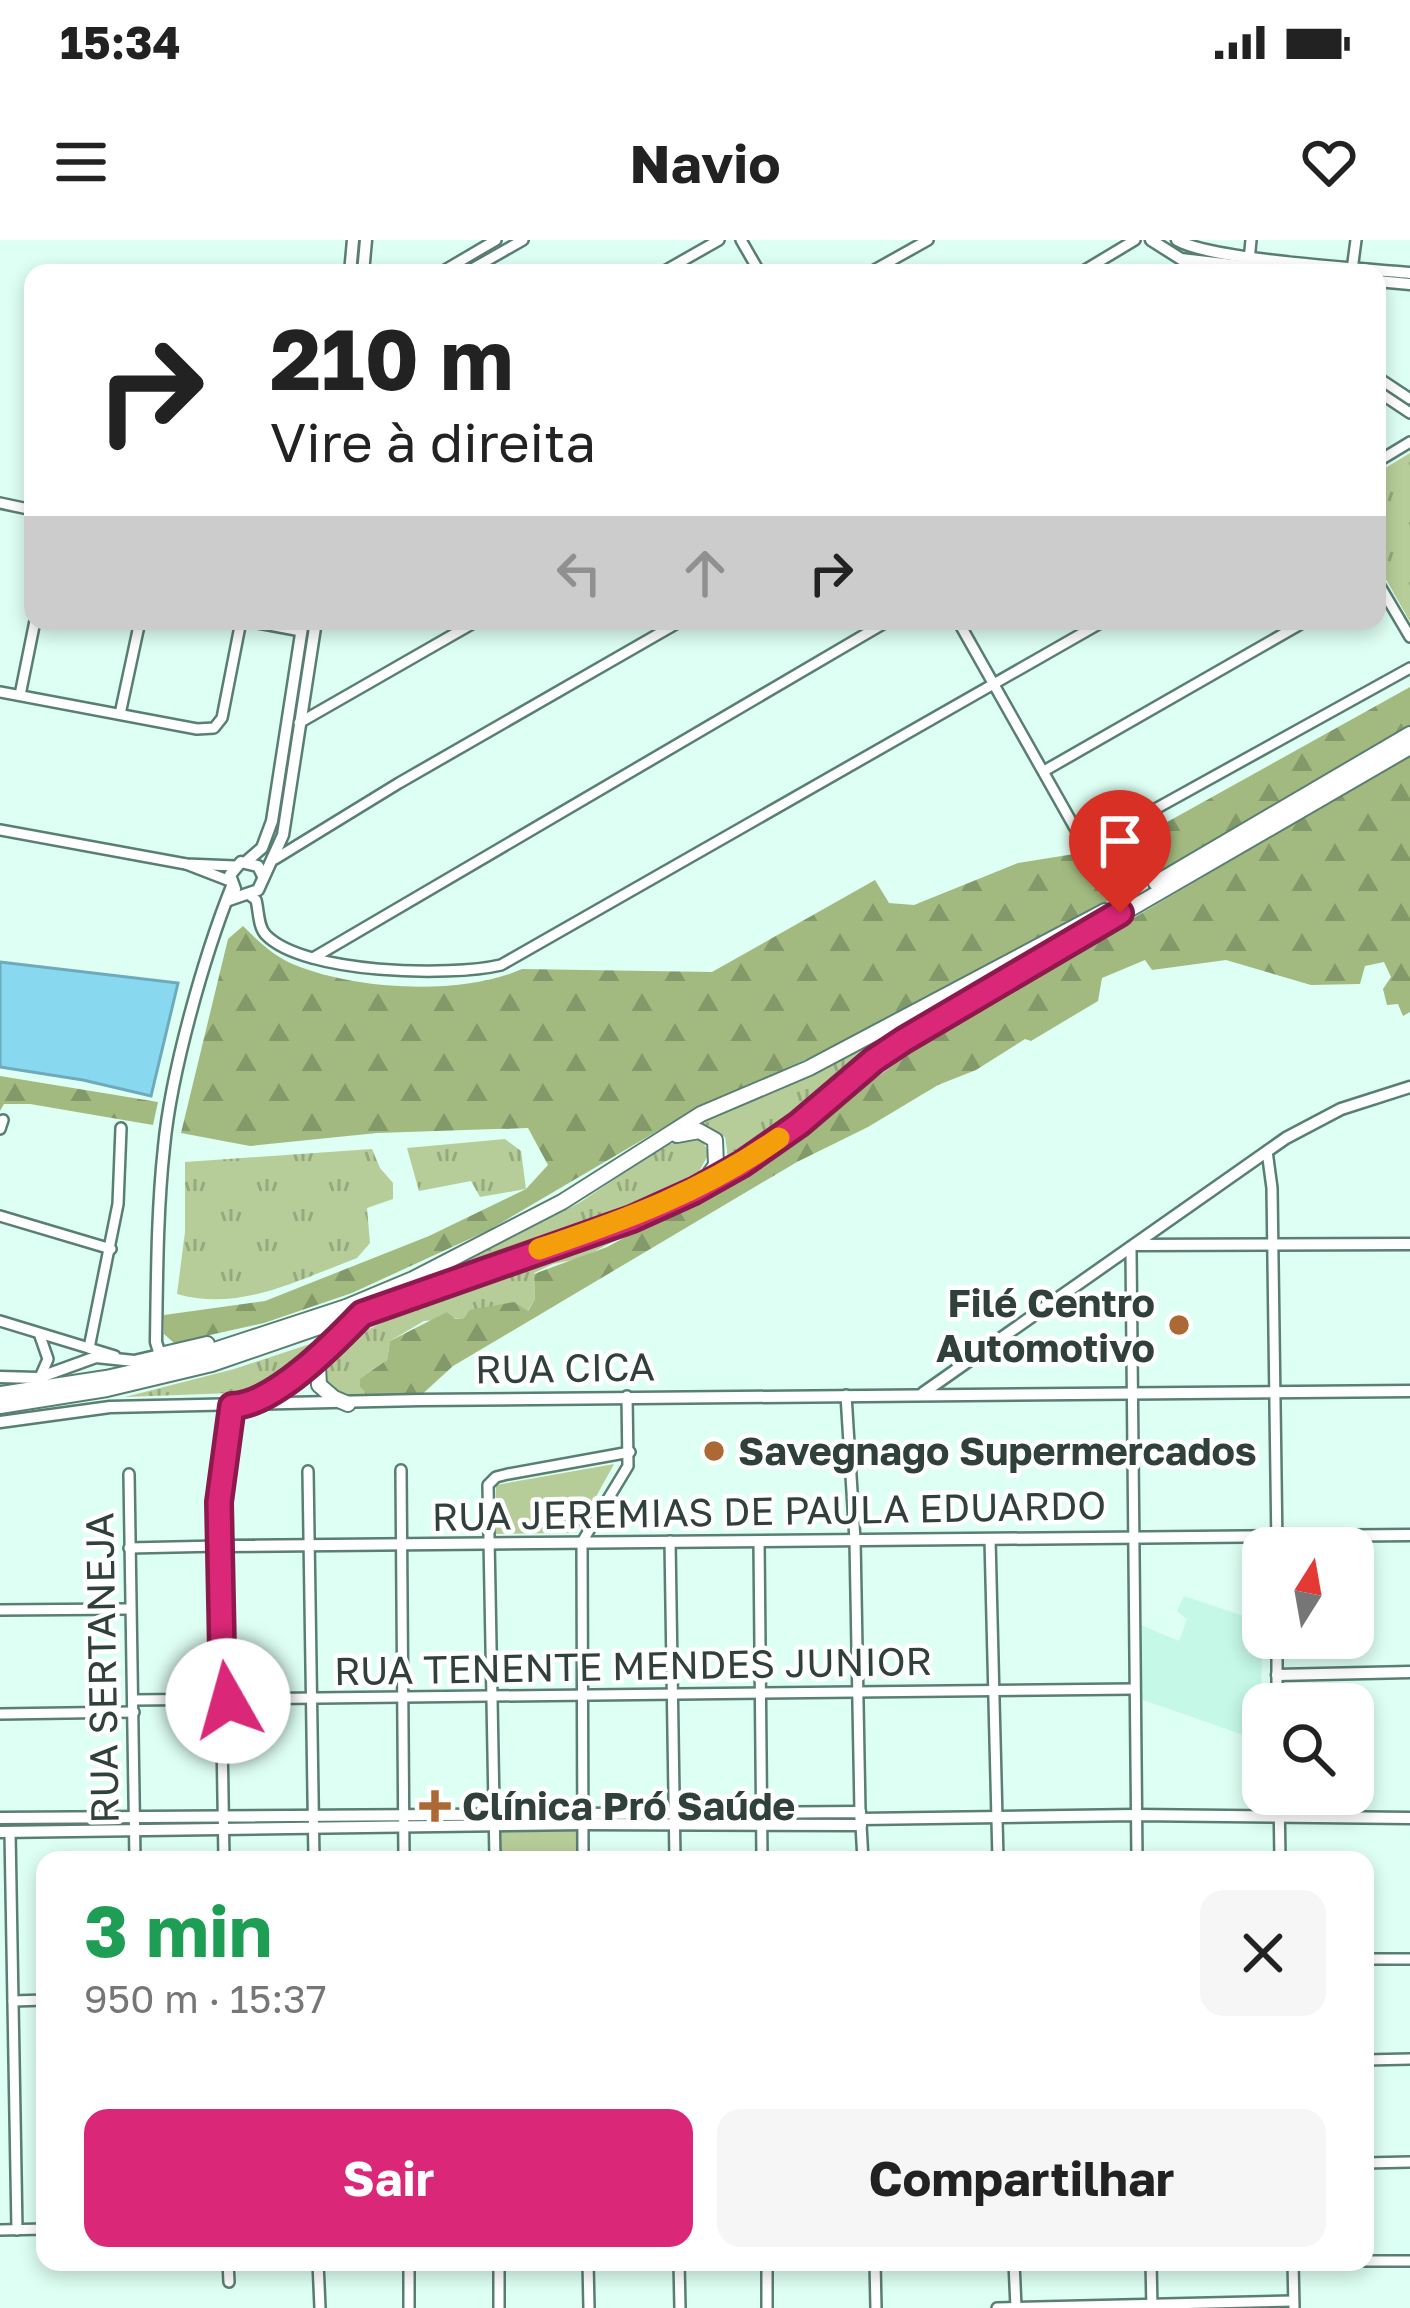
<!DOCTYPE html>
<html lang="pt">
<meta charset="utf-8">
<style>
body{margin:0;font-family:"Golos Text",sans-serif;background:#f6f6f6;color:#222;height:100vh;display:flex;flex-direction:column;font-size:45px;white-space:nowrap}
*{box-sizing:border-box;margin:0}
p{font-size:39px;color:#767676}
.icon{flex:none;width:66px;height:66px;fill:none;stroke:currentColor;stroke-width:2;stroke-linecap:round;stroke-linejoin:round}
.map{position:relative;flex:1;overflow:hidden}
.panel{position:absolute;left:36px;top:1611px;width:1338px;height:420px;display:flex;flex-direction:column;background:#fff;border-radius:24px;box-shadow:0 6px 18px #0003}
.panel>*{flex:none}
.banner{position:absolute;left:24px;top:24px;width:1362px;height:366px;border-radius:24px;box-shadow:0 6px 18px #0003;background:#fff;color:#222;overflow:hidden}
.needle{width:78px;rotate:11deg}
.fabs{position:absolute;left:1242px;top:1287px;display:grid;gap:24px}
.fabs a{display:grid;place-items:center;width:132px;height:132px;border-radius:24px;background:#fff;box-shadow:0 6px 18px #0003;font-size:60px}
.pin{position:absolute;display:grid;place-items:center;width:102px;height:102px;color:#fff;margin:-123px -51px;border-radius:50% 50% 50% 0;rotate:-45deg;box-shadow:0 0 12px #0007}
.pin .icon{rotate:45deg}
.me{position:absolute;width:132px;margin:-66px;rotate:353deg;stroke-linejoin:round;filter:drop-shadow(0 0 9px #0008)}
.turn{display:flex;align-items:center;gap:42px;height:252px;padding:0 48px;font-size:54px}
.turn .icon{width:156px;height:156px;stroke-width:2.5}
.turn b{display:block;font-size:84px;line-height:102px}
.lanes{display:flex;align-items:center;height:114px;padding:0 48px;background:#0003;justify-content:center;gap:60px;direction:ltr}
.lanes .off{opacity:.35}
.round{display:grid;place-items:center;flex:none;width:126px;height:126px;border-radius:24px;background:#f6f6f6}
.overview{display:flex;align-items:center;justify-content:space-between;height:204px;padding:0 48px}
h1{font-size:72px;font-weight:700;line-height:90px;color:#1e9e55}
.cta{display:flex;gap:24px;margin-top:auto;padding:24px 48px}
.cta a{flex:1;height:138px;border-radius:24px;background:#db2777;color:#fff;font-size:48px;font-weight:700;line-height:138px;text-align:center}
.cta a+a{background:#f6f6f6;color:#222}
.status{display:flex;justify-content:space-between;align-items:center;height:84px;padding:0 60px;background:#fff;direction:ltr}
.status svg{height:33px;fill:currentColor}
header{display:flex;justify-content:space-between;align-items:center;height:156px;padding:0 48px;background:#fff;font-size:54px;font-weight:700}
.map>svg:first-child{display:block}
.built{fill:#c5f8e7}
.grass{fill:url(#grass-tufts)}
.forest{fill:url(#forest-firs)}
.park{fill:#b7cd99}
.water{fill:#88d8f0;stroke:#6eaaba;stroke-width:3}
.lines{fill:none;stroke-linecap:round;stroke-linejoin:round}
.minor-casing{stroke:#597e72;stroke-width:14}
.tertiary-casing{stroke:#597e72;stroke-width:15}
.primary-casing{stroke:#597e72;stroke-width:18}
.minor{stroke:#fff;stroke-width:9}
.tertiary{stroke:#fff;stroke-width:10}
.primary{stroke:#fff;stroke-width:14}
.route-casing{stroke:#8e194d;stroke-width:30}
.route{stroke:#db2777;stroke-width:21}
.slow{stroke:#f59e0b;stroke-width:21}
.poi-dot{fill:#ac6936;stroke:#fff;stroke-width:4.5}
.labels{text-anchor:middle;stroke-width:9;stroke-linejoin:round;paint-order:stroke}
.poi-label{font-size:39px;font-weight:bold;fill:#30403b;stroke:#fff;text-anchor:start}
.street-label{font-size:39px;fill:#30403b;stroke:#fff}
</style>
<div class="status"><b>15:34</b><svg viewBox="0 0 49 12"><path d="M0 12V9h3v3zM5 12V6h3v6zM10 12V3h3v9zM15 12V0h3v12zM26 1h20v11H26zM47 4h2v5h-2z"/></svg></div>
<header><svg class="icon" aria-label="menu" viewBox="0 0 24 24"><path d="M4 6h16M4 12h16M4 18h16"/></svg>Navio<svg class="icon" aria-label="heart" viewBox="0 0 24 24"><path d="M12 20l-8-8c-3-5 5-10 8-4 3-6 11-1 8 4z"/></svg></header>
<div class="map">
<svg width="1410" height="2068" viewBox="0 0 1410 2068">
<defs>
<pattern id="grass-tufts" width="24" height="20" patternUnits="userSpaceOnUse" patternTransform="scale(3)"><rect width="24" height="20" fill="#b7cd99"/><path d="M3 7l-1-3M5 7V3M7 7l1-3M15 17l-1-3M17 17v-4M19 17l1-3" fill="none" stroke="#95a87e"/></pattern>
<pattern id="forest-firs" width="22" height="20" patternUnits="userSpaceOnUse" patternTransform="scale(3)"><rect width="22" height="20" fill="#a2ba7f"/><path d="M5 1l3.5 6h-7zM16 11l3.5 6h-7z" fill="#849969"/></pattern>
</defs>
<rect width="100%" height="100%" fill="#defff3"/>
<polygon class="built" points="1184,1356 1262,1382 1261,1501 1140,1459 1138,1384 1179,1401 1187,1379 1177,1371"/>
<g class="grass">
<polygon points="1410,213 1410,382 1377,323 1377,233"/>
<polygon points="912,781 763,901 724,926 728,917 725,897 698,882"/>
<polygon points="505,899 521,911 526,949 480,957 471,941 419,951 407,908"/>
<polygon points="688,899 702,900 709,913 696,938 624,974 413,1049 579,963 666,905"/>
<path d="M372,909L380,928L393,943V959L367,968L370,1003L357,1018C298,1040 240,1072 177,1054L185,992V922Z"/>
<path d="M656,979L582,1018L553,1024L534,1033L535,1059L527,1072L469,1070L464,1078L424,1081L390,1101L387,1120L360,1147L370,1155H336C325,1142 320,1129 332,1114C344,1099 370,1089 387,1080C473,1036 565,1009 656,979Z"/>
<polygon points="328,1098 276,1139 238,1157 232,1153 125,1157 234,1129"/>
</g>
<g class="forest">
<path d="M1410,447V487L1096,668L859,796L700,866L489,990L352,1053L264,1083L174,1103L164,1094V1075L265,1061L429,996L526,949L548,925L528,888L377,893L250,906L181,893L228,699L243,686C258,701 274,717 295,725C356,750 462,756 522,729L712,732L875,640L889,663L914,665L1018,623L1124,606Z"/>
<polygon points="1410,514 1410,772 1403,776 1398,764 1387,765 1383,749 1391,737 1384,722 1365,726 1360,744 1311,745 1226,720 1152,730 1145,720 1102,738 1098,761 1031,801 1025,799 976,830 938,845 868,887 797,922 453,1126 418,1158 374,1160 360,1147 360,1139 387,1120 390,1101 447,1072 455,1079 464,1078 469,1070 514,1062 528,1071 535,1059 534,1034 607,1007 745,933 928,800"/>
<polygon points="0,836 158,862 153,885 30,864 4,864 0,871"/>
</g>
<g class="park">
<polygon points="614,1224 576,1293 496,1294 496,1245"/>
<polygon points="578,1589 578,1620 501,1620 501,1591"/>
</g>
<polygon class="water" points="0,722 178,743 151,856 83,840 0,827"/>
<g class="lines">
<defs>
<g id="minor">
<polyline points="741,0 760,33"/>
<polyline points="1181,19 1202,33"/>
<polyline points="1249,21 1251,0"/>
<polyline points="1352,30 1356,0"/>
<polyline points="440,33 496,0"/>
<polyline points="465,33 523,0"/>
<polyline points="661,33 719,0"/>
<polyline points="869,33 928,0"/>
<polyline points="1080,33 1135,0"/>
<polyline points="1377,137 1410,159"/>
<polyline points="1377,151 1410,173"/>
<polyline points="1377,222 1410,202"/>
<polyline points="0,263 33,270"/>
<polyline points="1377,341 1410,397"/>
<polyline points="247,381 301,391"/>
<polyline points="958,381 1080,597 1092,604 1410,428"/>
<polyline points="0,452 197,489 214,488 222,478 241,381"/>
<polyline points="20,455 35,381"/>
<polyline points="120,474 140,381"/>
<polyline points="299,483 477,381"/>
<polyline points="1044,531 1306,381"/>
<polyline points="0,590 186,624 235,626"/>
<polyline points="275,619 399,543 681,381"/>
<polyline points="186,624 230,641"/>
<path d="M248,654L256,660C259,672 258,687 266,695C304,734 450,737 501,725L1104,381"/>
<polyline points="313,718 888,381"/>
<polyline points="0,889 3,880"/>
<polyline points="1267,911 1272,948 1277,1308"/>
<polyline points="0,976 111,1009"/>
<polyline points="1131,1010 1137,1620"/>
<polyline points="0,1081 115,1116"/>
<polyline points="40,1096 48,1119 41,1135"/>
<polyline points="89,1108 118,964 121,888"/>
<polyline points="846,1155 855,1300 860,1572"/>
<polyline points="401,1230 404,1620"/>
<polyline points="308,1231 314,1620"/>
<polyline points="129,1234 135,1620"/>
<polyline points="990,1299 998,1620"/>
<polyline points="670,1301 675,1620"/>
<polyline points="759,1301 762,1620"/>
<polyline points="129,1308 219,1306 224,1620"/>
<polyline points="0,1370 128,1369"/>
<polyline points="1277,1398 1277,1464"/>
<polyline points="133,1460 1134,1449"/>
<polyline points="0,1474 134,1472"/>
<polyline points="1279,1554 1280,1620"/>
<polyline points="861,1585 863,1620"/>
<polyline points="10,1592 17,1990"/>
<polyline points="495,1620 488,1245 496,1237 508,1234 630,1212"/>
<polyline points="583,1620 582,1302 628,1226 627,1156"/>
<polyline points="1365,1719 1410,1719"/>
<polyline points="13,1761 45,1760"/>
<polyline points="1365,1820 1410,1819"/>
<polyline points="1365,1923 1410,1922"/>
<polyline points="0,1990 45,1989"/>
<polyline points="1365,2021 1410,2021"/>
<polyline points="228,2022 229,2042"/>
<polyline points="318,2022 320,2068"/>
<polyline points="409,2022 409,2068"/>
<polyline points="499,2022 499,2068"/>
<polyline points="588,2022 589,2068"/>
<polyline points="679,2022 680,2068"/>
<polyline points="875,2022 876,2068"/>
<polyline points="1014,2022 1016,2068"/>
<polyline points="1151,2022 1152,2068"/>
<polyline points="1293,2022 1294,2068"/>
<polyline points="767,2068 767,2022"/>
<polyline points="997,2068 1293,2061"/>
</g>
<g id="tertiary">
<polyline points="1151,0 1181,19 1302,33"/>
<path d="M1177,0C1210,20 1363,29 1410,33"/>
<polyline points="350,33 353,0"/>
<polyline points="363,33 366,0"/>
<polyline points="1377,41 1410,44"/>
<polyline points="247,621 262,608 272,581 303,381"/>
<polyline points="235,649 230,635 241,622 258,626 263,636"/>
<polyline points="229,660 258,650 283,595 316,381"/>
<polyline points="1137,1005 1410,1004"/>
<path d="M0,1137L38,1138L96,1117L134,1121L160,1115L156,1102C157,1037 157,971 164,907C171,832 204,716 232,646"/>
<polyline points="923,1153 1286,898 1341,869 1410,847"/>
<polyline points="232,1166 222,1222 219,1306 1410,1295"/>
<polyline points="0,1182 110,1167 420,1160 1410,1151"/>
<polyline points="1277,1435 1410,1432"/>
<polyline points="0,1578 860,1572 861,1585 583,1584 0,1592"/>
<polyline points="861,1579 1135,1575 1410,1578"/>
</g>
<g id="primary">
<polyline points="1156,643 1410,494"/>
<polyline points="677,895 699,891 715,900 716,925 706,939"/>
<polyline points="160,1115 207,1104"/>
<polyline points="323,1115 318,1127 319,1145 334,1158 348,1164"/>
<polyline points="0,1154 106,1138 178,1122 346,1067 413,1039 562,962 701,874 809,828 1105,671"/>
<polyline points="0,1166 107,1149 212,1124 632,979 742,924 904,800 1410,507"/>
<polyline points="243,1166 284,1143 357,1079"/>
</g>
</defs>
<use href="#minor" class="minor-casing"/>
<use href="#tertiary" class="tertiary-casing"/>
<use href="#primary" class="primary-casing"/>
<use href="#minor" class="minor"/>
<use href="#tertiary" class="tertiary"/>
<use href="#primary" class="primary"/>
</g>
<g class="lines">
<defs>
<path id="route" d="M228,1461H223L219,1262L232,1166C274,1165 334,1103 362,1074L632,979L694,951L742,924L799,884L874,820L904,800L1120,673"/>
</defs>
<use href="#route" class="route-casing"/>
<use href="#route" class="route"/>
<path class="slow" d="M539,1009C625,980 704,951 779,898"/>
</g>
<g class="poi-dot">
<circle cx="1179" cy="1085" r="12"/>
<circle cx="714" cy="1211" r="12"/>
<path d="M429 1548h12v12h12v12h-12v12h-12v-12h-12v-12h12z"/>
</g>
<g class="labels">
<g class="poi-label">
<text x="1155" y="1077" text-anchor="end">Filé Centro<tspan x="1155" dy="45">Automotivo</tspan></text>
<text x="738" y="1225">Savegnago Supermercados</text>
<text x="462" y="1580">Clínica Pró Saúde</text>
</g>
<g class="street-label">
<text transform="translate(565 1128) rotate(-1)" y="14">RUA CICA</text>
<text transform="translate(769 1271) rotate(-1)" y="14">RUA JEREMIAS DE PAULA EDUARDO</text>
<text transform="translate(633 1426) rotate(-1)" y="14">RUA TENENTE MENDES JUNIOR</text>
<text transform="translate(102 1428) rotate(-91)" y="14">RUA SERTANEJA</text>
</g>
</g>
</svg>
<div class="fabs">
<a><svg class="needle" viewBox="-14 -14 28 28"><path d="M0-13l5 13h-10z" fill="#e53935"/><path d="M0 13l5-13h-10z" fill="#767676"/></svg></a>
<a><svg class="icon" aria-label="search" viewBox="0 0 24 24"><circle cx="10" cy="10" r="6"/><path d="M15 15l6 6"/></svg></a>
</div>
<div class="pin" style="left:1120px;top:673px;background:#d93025"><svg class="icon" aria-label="arrive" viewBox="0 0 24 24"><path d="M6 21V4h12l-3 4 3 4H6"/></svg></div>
<svg class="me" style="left:228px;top:1461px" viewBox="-20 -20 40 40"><circle r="19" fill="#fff"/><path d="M0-13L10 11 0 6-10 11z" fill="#db2777"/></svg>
<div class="banner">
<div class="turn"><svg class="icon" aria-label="right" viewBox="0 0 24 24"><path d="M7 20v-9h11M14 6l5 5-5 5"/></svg><div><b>210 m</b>Vire à direita</div></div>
<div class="lanes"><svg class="icon off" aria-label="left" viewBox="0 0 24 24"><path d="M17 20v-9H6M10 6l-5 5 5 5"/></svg><svg class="icon off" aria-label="ahead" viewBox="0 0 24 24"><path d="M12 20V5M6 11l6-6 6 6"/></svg><svg class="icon" aria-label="right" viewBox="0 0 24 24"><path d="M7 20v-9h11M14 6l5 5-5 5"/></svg></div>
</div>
<section class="panel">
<div class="overview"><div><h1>3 min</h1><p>950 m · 15:37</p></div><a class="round"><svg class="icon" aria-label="close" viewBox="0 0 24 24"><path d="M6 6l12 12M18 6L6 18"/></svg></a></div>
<div class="cta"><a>Sair</a><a>Compartilhar</a></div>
</section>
</div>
